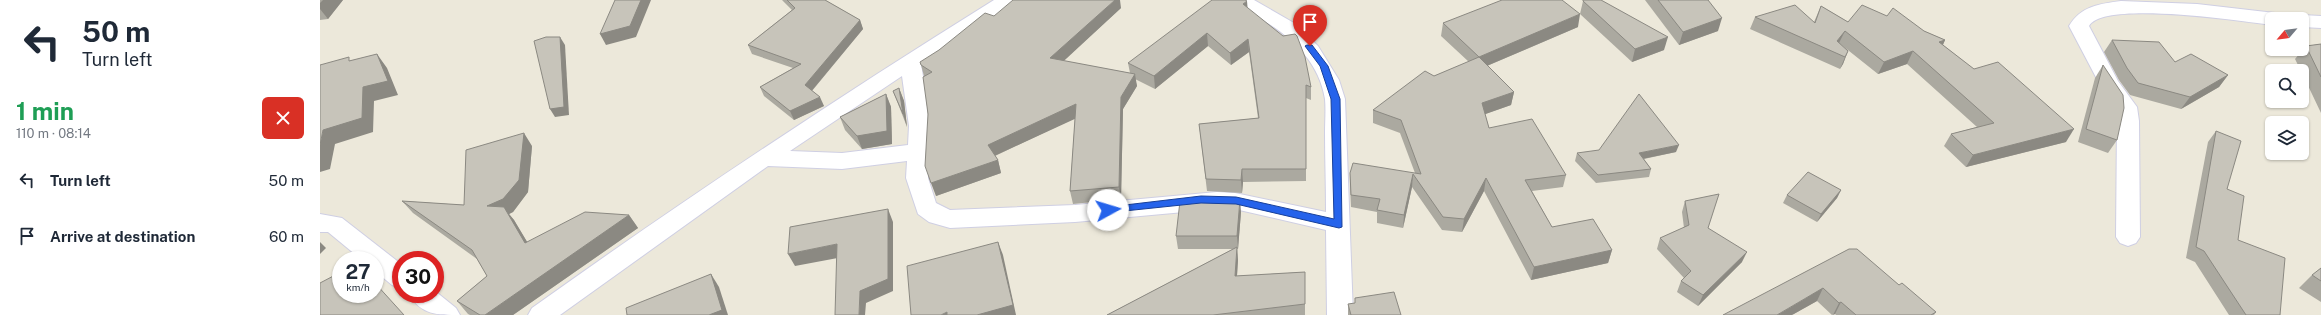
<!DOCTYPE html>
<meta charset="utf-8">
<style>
body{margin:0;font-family:"Public Sans",sans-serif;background:#f2f2f3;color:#1f2937;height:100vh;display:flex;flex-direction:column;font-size:15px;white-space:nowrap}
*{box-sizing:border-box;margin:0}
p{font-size:13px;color:#747a83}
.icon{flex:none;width:22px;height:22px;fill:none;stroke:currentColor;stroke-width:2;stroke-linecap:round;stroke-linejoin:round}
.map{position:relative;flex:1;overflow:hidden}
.panel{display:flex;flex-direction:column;background:#fff;width:320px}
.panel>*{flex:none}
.guide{background:#fff;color:#1f2937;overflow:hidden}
.needle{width:26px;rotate:241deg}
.buttons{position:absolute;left:1945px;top:12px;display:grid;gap:8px}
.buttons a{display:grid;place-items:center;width:44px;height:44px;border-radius:6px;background:#fff;box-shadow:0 1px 3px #0004;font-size:20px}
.speed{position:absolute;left:12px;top:251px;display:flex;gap:8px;font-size:20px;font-weight:700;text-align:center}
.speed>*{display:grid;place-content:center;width:52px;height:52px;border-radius:50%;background:#fff;box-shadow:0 1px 3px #0004;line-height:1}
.speed small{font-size:10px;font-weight:400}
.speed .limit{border:6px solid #d22;background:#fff;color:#111}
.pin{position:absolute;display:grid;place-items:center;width:34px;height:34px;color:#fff;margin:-41px -17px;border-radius:50% 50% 50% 0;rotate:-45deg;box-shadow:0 0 4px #0007}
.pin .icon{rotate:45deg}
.me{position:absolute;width:44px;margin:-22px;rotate:84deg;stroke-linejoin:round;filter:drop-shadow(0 0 3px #0008)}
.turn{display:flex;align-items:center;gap:14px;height:84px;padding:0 16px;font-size:18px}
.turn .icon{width:52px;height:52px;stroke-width:2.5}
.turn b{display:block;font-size:28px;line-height:34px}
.round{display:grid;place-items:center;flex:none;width:42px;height:42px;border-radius:6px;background:#f2f2f3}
.headline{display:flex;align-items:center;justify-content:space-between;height:68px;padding:0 16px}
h1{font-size:24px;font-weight:700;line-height:30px;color:#1e9e55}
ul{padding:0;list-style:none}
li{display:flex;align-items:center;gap:12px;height:56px;padding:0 16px}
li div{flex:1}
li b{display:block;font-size:15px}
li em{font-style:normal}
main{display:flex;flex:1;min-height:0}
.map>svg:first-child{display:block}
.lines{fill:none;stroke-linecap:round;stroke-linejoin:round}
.minor-casing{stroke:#cfcfe3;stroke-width:2}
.minor{fill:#fff;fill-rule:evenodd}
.wall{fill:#aba9a0}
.shaded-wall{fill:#8b8982}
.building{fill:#c7c4ba;stroke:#8b8982}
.route{fill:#2563eb;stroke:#184099}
</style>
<main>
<section class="panel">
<div class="guide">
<div class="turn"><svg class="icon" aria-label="left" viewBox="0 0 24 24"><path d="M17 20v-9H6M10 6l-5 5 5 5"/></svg><div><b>50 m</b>Turn left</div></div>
</div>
<div class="headline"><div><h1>1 min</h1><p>110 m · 08:14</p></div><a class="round" style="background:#d93025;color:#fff"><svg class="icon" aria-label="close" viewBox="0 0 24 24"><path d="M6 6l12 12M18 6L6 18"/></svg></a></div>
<ul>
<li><svg class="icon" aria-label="left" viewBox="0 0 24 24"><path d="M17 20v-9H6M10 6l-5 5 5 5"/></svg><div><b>Turn left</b></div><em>50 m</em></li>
<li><svg class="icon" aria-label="arrive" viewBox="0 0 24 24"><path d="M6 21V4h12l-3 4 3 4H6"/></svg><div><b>Arrive at destination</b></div><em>60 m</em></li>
</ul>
</section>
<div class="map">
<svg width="2001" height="315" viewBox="0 0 2001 315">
<rect width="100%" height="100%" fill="#ece8da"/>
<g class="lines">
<defs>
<g id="minor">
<path d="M674,0H696L694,4L601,64L611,126L608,178L616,203L630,210L755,205L897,192L915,193L1006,212C1006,186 1005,159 1005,133C1005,122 1006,110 1005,99C997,50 953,23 912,4L910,0H934L974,23L998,46L1019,80L1025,99L1033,315H1007L1006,230L915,209H897L755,222L630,228L609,222L598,214L586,178L587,161L522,169L448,166L240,315H208L212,308C363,200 517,98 674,0ZM582,76L589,126L588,145L522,153L470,151Z"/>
<path d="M1801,1L1877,4L1955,13L1962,15L1965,19H1952V25C1922,21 1783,0 1769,26L1798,81L1817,107L1819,121L1820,237L1816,243L1808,246L1800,243L1796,237L1797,121L1796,108L1779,83L1749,26C1761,6 1779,4 1801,1Z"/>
<polygon points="1982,15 2001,16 2001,28 1982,27 1982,19 1974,19"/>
<polygon points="0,214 22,218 81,264 81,288 72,285 55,271 55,260 42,260 8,232 0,232"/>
<path d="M115,291L136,308L140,315C117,315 101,315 89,294H115Z"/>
</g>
</defs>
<use href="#minor" class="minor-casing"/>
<use href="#minor" class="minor"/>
</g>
<g class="wall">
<polygon points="0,0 23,0 8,19 0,20"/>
<polygon points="462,0 505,0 540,20 543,29 492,91 504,106 474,120 444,96 440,87 473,68 432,54 428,45 472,10"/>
<polygon points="1325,0 1388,0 1398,31 1359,45"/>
<polygon points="1263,1 1344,50 1312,62 1260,14"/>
<polygon points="1501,6 1528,22 1604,31 1625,40 1623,45 1746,142 1646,167 1624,146 1631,134 1657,127 1587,64 1558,74 1519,43 1528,51 1523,64 1520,69 1430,29 1435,17 1494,22"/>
<polygon points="801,8 743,61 810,73 808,63 927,8 991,87 991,100 986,98 986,181 923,182 922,193 887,191 879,124 938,118 929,52 911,65 888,46 835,89 815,79 817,86 803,109 801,199 753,204 750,191 755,118 675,156 678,160 681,173 616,196 604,76 601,65 619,50 674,16"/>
<polygon points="1123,23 1258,27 1167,66 1194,92 1191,105 1165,114 1169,128 1246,175 1243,187 1212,191 1232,227 1292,250 1288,263 1211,280 1164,191 1142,232 1122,230 1092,187 1083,228 1057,223 1057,212 1031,207 1030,186 1030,173 1095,173 1080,133 1053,123 1053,110 1114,76 1149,62 1121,36"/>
<polygon points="1792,40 1855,62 1908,75 1899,87 1861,109 1810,95 1799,80 1784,52"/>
<polygon points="2001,44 2001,113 1982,73 1982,71 1981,71 1975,59 1986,46"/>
<polygon points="1783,65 1797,140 1788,153 1758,142 1775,78"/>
<polygon points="579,88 584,101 587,127 573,91"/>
<polygon points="566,94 571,107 572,144 542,149 525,130 520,117"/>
<polygon points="1896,131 1907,189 1918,240 1960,315 1909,315 1875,262 1866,258 1888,142"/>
<polygon points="212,146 208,192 193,212 189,214 194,220 207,242 309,215 318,228 193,315 150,315 148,314 137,301 167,276 157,259 93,213 82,201 144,205"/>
<polygon points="1356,152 1324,159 1331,169 1329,177 1276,183 1255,161 1257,153"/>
<polygon points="1521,190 1517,198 1497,222 1463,203 1467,195"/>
<polygon points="1365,201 1388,228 1422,262 1378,306 1357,292 1361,281 1364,278 1337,249 1340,238 1364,228 1362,212"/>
<polygon points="921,212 918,249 917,249 918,260 917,276 985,272 985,315 787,315 913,249 858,249 856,236"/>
<polygon points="1529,249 1616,312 1614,315 1516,315 1515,314 1512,315 1497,301 1472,315"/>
<polygon points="2001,268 2001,302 1979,288 1992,275"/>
<polygon points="1028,304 1081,315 1028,315"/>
</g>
<g class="shaded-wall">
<polygon points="3,0 23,0 8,19 0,9 0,3"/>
<polygon points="321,0 331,0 316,37 286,45 280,34"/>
<polygon points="795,0 800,0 801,8 733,71 730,58"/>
<polygon points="927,1 928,13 923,4"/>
<polygon points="1260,14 1258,27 1157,70 1159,57"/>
<polygon points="1402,18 1398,31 1359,45 1363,32"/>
<polygon points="540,20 543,29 489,94 485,85"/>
<polygon points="1525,31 1519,43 1513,51 1517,41"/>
<polygon points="887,33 888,46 835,89 834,76"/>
<polygon points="240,37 245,45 249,115 235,117 230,109"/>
<polygon points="1348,37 1344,50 1312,62 1315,49"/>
<polygon points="928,39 929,52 911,65 910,53"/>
<polygon points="1625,40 1619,53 1619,42"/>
<polygon points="1528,51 1523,64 1520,69 1525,57"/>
<polygon points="1593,51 1587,64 1558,74 1564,62"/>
<polygon points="57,54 67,68 78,95 54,101 53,132 15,144 10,169 0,172 0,145 3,130 43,87"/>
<polygon points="815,74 817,86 803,109 801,199 799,187 801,97"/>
<polygon points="1908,75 1899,87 1861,109 1870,97"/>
<polygon points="579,88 584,101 587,127 583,114"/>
<polygon points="1194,92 1191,105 1160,116 1162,103"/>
<polygon points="566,94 571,107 572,144 542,149 537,136"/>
<polygon points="500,97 504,106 474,120 470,111"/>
<polygon points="756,104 759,117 672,157 668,145"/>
<polygon points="1754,129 1746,142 1646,167 1653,155"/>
<polygon points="204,133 212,146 208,192 193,212 189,214 194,220 215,255 167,206"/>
<polygon points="1359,145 1356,152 1317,160 1319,153"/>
<polygon points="678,160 681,173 616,196 611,183"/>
<polygon points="922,169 923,182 922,193 921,180"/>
<polygon points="1093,174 1092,187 1083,228 1084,215"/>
<polygon points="1166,178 1164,191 1142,232 1144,219"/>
<polygon points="1521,190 1517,198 1497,222 1501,214"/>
<polygon points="920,199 921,212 918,249 917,236"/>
<polygon points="568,209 573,222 573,291 546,303 545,315 539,315 540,291"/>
<polygon points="309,215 318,228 193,315 165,315"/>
<polygon points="0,242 6,248 0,254"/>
<polygon points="678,242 683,255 696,315 657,315"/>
<polygon points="517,244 523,257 475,266 468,254"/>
<polygon points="917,247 918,260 916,289 915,276"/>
<polygon points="1292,250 1288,263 1211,280 1214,267"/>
<polygon points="1427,252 1422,262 1378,306 1383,295"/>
<polygon points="391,274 399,287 408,315 389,315"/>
<polygon points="1503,288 1497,301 1472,315 1457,315"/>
<polygon points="1521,302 1515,314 1513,315 1519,303"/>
<polygon points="627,312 628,315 621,315"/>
</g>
<g class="building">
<polygon points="295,0 321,0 310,26 280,34"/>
<polygon points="467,0 505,0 540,20 485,85 500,97 470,111 440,87 481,64 428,45 475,8"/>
<polygon points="693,0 795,0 730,58 815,74 801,97 799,187 750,191 756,104 668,145 678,160 611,183 605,166 608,114 603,77 612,72 601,65 600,62 619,50 665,13 674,16"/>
<polygon points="892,0 925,0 927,1 923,4 963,36 975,34 977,36 985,57 991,87 986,85 986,169 922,169 921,180 886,179 879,124 939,118 928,39 910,53 887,33 834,76 808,63"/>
<polygon points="1182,0 1242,0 1260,14 1159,57 1123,23"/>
<polygon points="1263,0 1281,0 1348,37 1315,49 1263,1"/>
<polygon points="1338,0 1388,0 1402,18 1363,32"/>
<polygon points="1475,5 1495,23 1501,6 1528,22 1542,5 1567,16 1573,8 1604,31 1625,40 1619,42 1654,69 1678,62 1754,129 1653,155 1631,134 1674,123 1593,51 1564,62 1525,31 1517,41 1528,51 1525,57 1435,17"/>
<polygon points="226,37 240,37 244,107 230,109 214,41"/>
<polygon points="1792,40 1839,42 1855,62 1871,54 1908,75 1870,97 1818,83 1807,68"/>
<polygon points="2001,44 2001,77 1986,46"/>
<polygon points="57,54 68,81 43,87 42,118 3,130 0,145 0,65 29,57 29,61"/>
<polygon points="1159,57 1194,92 1162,103 1169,128 1212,119 1246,175 1205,180 1232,227 1273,219 1292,250 1214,267 1166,178 1144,219 1123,217 1093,174 1084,215 1057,210 1060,199 1031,195 1030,173 1033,163 1101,174 1081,120 1053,110 1105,71 1114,76"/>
<polygon points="1783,65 1803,95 1804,108 1797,140 1766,129"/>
<polygon points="579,88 583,114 573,91"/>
<polygon points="566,94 567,131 537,136 520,117"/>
<polygon points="1319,94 1359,145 1319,153 1331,169 1278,175 1257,153 1279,150"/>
<polygon points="1896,131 1921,141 1907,189 1924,196 1918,240 1965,258 1960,315 1926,315 1884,251 1876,247"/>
<polygon points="204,133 199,180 183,199 167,206 184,207 205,243 265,212 309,215 165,315 160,315 137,301 167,276 152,250 82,201 144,205 146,150"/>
<polygon points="1488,172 1521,190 1501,214 1467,195"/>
<polygon points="1399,194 1388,228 1427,252 1383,295 1361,281 1371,271 1340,238 1369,225 1365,201"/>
<polygon points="896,197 920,199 917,236 856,236 860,201"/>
<polygon points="568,209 568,279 540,291 539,315 515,315 517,244 468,254 470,227"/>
<polygon points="678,242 693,305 657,315 627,315 627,312 621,315 591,315 587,266"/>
<polygon points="917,247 915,276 985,272 985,304 893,315 787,315"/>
<polygon points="1529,249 1537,249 1579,285 1582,283 1616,312 1611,315 1536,315 1521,302 1519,303 1503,288 1457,315 1403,315"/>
<polygon points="2001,268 2001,281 1992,275"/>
<polygon points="21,272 21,294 55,294 55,283 84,315 0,315 0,283"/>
<polygon points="391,274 402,310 389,315 307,315 306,308"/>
<polygon points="1074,292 1081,315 1031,315 1028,304 1035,303 1035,298"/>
</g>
<polygon class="route" points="987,45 992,45 1008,66 1020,99 1022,227 1019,228 916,204 881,203 785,213 783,210 788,207 881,196 916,197 1014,219 1011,99 1000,66 985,46"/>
</svg>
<div class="buttons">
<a><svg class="needle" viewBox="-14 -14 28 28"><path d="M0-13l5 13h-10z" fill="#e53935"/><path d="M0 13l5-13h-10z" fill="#747a83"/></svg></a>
<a><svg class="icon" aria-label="search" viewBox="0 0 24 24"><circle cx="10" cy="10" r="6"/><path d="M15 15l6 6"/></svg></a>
<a><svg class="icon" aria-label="layers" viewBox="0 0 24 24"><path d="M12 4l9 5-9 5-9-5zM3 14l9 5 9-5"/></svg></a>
</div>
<div class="speed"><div>27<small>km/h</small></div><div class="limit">30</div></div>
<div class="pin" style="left:990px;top:46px;background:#d93025"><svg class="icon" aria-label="arrive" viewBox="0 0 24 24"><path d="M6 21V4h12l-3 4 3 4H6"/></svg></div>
<svg class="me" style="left:788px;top:210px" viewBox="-20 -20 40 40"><circle r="19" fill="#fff"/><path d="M0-13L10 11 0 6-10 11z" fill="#2563eb"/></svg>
</div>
</main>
